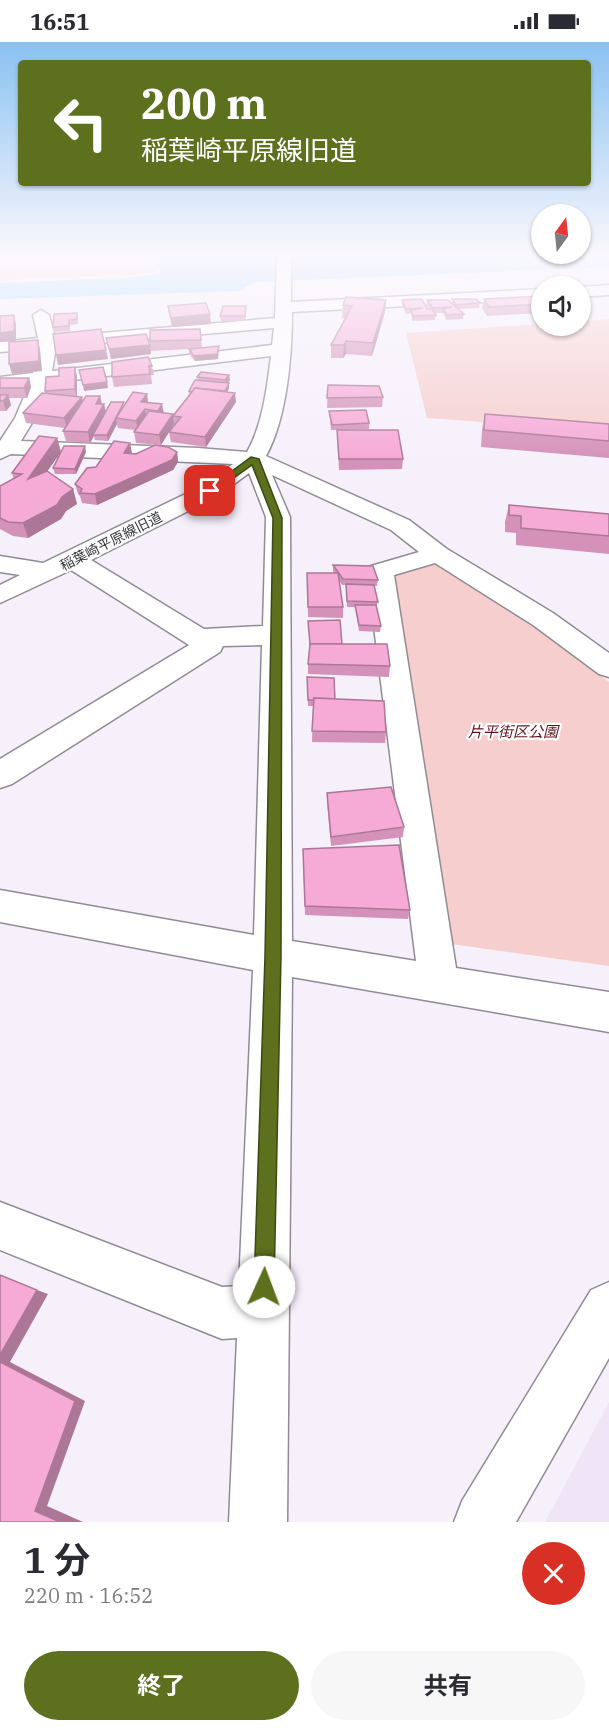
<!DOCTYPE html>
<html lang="ja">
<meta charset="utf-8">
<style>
body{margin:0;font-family:"IBM Plex Serif","Noto Sans JP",serif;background:#f7f7f7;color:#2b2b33;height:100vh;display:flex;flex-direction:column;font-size:22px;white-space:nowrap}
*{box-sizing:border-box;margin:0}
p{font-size:20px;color:#7c7c81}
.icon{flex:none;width:33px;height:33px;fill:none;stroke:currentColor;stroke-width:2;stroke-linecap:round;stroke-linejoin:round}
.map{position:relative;height:1480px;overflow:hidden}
.details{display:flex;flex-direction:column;background:#fff;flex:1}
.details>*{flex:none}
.guide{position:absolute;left:18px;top:18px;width:573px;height:126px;border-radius:6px;box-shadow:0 2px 4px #0004;background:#5c701e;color:#fff;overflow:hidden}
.needle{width:39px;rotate:15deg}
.controls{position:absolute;left:531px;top:162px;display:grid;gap:12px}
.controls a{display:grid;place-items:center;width:60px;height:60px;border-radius:50%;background:#fff;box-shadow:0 2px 4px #0004;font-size:30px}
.pin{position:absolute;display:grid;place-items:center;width:51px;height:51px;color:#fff;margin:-26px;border-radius:12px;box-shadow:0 3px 9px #0006}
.me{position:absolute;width:66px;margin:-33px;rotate:2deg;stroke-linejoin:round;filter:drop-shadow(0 0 4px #0008)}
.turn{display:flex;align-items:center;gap:21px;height:126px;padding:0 24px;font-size:27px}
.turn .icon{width:78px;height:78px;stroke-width:2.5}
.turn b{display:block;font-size:42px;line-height:51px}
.round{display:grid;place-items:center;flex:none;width:63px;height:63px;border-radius:32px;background:#f7f7f7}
.summary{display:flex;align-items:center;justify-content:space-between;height:102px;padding:0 24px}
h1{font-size:36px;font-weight:700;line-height:45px}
.action{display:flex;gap:12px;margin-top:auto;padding:12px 24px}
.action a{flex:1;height:69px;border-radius:36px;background:#5c701e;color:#fff;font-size:24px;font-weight:700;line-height:69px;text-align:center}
.action a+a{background:#f7f7f7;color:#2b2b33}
.status{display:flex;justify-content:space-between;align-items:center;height:42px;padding:0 30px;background:#fff;direction:ltr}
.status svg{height:16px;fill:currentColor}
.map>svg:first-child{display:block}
.built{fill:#efe5f7}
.green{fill:#f6cece}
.water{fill:#9ad5ff}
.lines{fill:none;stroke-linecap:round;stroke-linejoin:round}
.minor-casing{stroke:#908b94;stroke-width:3}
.minor{fill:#fff;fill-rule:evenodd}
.wall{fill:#d492b8}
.shaded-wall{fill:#ac7796}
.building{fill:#f6aad6;stroke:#ac7796;stroke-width:1.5}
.route{fill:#5c701e;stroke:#3c4914;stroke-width:1.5}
.labels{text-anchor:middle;stroke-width:4.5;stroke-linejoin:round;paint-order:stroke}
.far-street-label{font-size:14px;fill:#39373b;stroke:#fff}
.park-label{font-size:15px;font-style:italic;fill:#5e121c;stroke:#fff}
</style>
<div class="status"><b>16:51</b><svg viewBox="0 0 49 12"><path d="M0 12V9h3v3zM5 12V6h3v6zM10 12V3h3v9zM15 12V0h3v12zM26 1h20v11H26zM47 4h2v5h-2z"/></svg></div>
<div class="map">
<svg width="609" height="1480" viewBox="0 0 609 1480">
<rect width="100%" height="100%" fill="#f6f0fb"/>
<polygon class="built" points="609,1360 609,1480 545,1480"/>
<g class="green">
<polygon points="0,212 114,212 156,229 134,233 0,238"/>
<polygon points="609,277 609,389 427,376 406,291 541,282 580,284 581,280"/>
<polygon points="435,517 516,569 609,640 609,924 451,902 388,530"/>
</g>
<polygon class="water" points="144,212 609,212 609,225 255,240 238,249 0,257 0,241 125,236 162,231 154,216"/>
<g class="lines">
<defs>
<g id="minor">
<path d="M277,212H291V260L542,247V257L292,270C292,314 287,376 266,414L409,478L447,507L553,571L609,611V635L599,632L533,583L435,521L394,533L456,926L609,950V990L292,935L287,1480H229L237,1296L222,1297L0,1208V1160L222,1245L239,1244L253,928L0,880V848L254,893L262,603L223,604L220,610L12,742L0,746V717L189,603L71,528L0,561V543L20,533L0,530V514L43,521L202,444L233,422L11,412L0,417V399L15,376L29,343L0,347V335L33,331L38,307L0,310V300L38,296L33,273L41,268L49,273L55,295L275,276ZM274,286L272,303L52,329L56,305ZM271,314C267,345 263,382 247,410L198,406L21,399L35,376L49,341ZM249,431L266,475L263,584L204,587L91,518L218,454ZM272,433L391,488L419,510L371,524L367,529L416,919L292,899L290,475Z"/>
<polygon points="609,243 609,253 580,255 580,245"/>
<polygon points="609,1240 609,1316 516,1480 454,1480 462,1459 591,1248"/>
</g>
</defs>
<use href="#minor" class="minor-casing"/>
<use href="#minor" class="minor"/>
</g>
<g class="wall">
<polygon points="542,254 542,271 487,274 482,266 484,257"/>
<polygon points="346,255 385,270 372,314 346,312 343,316 331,316 331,303 346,276 342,276 343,263"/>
<polygon points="580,256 585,260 583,269 580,269"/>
<polygon points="452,257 480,261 479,266 459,267 464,272 463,277 446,278 443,271 434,271 436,273 435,278 412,279 411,271 406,272 402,263 402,258 427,267 429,267 426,263 427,258 452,261"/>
<polygon points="168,264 211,282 172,285 169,273"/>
<polygon points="246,264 245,279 221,279 220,274"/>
<polygon points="54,272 78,275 78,282 70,283 70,289 54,290 53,285"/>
<polygon points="200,287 202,306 219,304 218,317 195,319 189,312 189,307 151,309 151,312 111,317 106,296 150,302 150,299"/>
<polygon points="112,320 152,324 154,333 151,333 152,342 114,345 112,335"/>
<polygon points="75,325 77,335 77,355 83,358 100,354 102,362 104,362 106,369 125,363 147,352 148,360 164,371 173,372 174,382 161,403 136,401 134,390 135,388 118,386 117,382 108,399 95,398 94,394 90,401 66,399 63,389 65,386 26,381 23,371 46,351 45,349 59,334"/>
<polygon points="197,335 230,338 228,341 229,341 229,346 227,350 236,360 206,405 171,400 169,390 174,383 173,374 189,353 189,349 198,339"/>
<polygon points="0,336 29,336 31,345 27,356 9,356 11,363 6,369 0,369"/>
<polygon points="328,343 383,355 382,365 327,366"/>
<polygon points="329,369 369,381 369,387 331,388"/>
<polygon points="485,372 609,382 609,416 481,405 482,388"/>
<polygon points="337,388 403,417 402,427 339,428"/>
<polygon points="57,396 61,410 47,429 73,447 77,462 66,469 61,477 28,496 13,494 0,487 0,444 14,437 12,431"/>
<polygon points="86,410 76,432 55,432 53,426"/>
<polygon points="177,410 178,420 173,428 97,463 82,461 80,454 78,452 75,442 96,425 132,411"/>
<polygon points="509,463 609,472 609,512 516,503 516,491 505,490 505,480"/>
<polygon points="333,523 378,538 377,544 374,544 378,560 376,565 381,584 380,590 359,589 355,565 347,565 346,543 342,543 339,538 343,565 343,576 308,575 307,531 334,531 333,529"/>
<polygon points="342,602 390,624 389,635 308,632 308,622"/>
<polygon points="307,635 335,657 386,690 385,701 312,700 313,664 308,664"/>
<polygon points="327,751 404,785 403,795 331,804 327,761"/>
<polygon points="303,817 410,868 408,877 305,873"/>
</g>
<g class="shaded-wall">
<polygon points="386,258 385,270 372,314 373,301"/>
<polygon points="210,272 211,282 172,285 171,276"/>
<polygon points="14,273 16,282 16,299 0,300 0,291"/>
<polygon points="38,298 40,307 42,329 12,332 9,322"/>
<polygon points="346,299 346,312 343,316 344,303"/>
<polygon points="150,303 151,312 111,317 109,307"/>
<polygon points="219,304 218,317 195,319 194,314"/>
<polygon points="106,308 108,317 58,323 56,313"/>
<polygon points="75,325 77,335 77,357 75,347"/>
<polygon points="229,333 230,338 226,344 225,338"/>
<polygon points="29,336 31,345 27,356 24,346"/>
<polygon points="107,340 108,346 84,349 83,343"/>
<polygon points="229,341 229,346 224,357 223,352"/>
<polygon points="235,351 236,360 206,405 205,395"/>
<polygon points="147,352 148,362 141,360"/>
<polygon points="8,353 11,363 6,369 3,359"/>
<polygon points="100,354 102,364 96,362"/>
<polygon points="82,355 84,365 67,386 64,376"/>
<polygon points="104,362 106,372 90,401 88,390"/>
<polygon points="162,362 164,372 159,379 158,369"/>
<polygon points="145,367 147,377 138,389 136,379"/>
<polygon points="173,372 174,382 161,403 159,393"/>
<polygon points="116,376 117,382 108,399 107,393"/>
<polygon points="57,396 61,410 32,451 28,437"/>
<polygon points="130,401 132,411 124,411"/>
<polygon points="85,404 86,410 76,432 75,427"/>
<polygon points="177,410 178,420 173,428 97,463 95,452"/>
<polygon points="73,447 77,462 66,469 61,477 28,496 23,481"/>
<polygon points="37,1248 48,1252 10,1320 85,1359 47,1464 83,1480 60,1480 35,1469 0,1320 0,1313"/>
</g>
<g class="building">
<polygon points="542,254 542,262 489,265 484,257"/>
<polygon points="346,255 386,258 373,301 346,299 344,303 331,303 352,264 343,263"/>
<polygon points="422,257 427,267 432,267 436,273 413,274 411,268 422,266 406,267 402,258"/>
<polygon points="452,257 476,257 480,261 456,263"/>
<polygon points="427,258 448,258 464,272 447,273 443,267 452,265 433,266"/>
<polygon points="206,261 210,272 171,276 168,264"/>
<polygon points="223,264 246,264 245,274 220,274"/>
<polygon points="77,271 77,277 69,278 69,284 53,285 54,272"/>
<polygon points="14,273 14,289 0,291 0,274"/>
<polygon points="101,287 106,308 56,313 53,292"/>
<polygon points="200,287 201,298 150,299 150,288"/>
<polygon points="146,292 150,303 109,307 106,296"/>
<polygon points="38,298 39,319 9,322 9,300"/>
<polygon points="219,304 217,312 194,314 189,307"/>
<polygon points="148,315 152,324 149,324 150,332 112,335 112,320"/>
<polygon points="75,325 75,347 45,349 46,335 59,334 59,326"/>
<polygon points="103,325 107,340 83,343 79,328"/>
<polygon points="201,330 229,333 225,338 197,335"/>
<polygon points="0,336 29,336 24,346 0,346"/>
<polygon points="195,338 229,341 225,349 195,346 192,350 189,349"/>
<polygon points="328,343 379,344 383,355 327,356"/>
<polygon points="195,346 235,351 205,395 169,390 181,375 173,374"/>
<polygon points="133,350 147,352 141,360 162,362 158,369 145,367 136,379 116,376"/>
<polygon points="42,351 82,355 64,376 23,371"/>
<polygon points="0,353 8,353 3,359 0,359"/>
<polygon points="86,354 100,354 96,362 104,362 88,390 63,389"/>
<polygon points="111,360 124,360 107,393 93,393"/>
<polygon points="366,368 369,381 332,383 329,369"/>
<polygon points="149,369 173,372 159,393 134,390"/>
<polygon points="485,372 609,382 609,399 484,388"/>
<polygon points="337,388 398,388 403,417 339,417"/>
<polygon points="39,394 57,396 28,437 47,429 73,447 62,455 57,463 23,481 8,480 0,476 0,444 22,432 12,431"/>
<polygon points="114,399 130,401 124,411 136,412 155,403 168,405 177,410 172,418 95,452 80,451 82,447 75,442 87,426 96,425"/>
<polygon points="64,404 85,404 75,427 53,426"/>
<polygon points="509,463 609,472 609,494 521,486 521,474 509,473"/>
<polygon points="333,523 373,524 378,538 343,537"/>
<polygon points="307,531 338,531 343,565 308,565"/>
<polygon points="346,542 374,543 378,560 347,559"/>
<polygon points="355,563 376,563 381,584 359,583"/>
<polygon points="340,578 342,602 310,602 308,579"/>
<polygon points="310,602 387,602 390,624 308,622"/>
<polygon points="307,635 334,636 335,657 314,656 314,658 308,658"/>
<polygon points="314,656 384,659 386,690 312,689"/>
<polygon points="391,745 404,785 331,795 327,751"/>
<polygon points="399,803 410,868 305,864 303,807"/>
<polygon points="0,1233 37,1248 0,1313"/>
<polygon points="0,1320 75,1359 35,1469 60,1480 0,1480"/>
</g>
<linearGradient id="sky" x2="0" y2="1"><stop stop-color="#89c1f1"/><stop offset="0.51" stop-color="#fbf8fd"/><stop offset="1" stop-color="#fbf8fd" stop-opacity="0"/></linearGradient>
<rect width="609" height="419" fill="url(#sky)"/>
<polygon class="route" points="251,415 259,417 282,476 281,914 274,1245 271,1253 264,1256 257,1253 254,1245 265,914 273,476 252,423 213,451 205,449"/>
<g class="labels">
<g class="far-street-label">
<text transform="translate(111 499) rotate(-27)" y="5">稲葉崎平原線旧道</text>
</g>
<g class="park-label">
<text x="513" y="695">片平街区公園</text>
</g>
</g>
</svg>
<div class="controls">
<a><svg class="needle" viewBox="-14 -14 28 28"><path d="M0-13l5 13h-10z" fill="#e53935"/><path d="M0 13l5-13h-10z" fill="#7c7c81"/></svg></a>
<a><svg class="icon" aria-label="sound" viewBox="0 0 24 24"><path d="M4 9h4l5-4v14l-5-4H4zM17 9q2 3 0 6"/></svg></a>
</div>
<div class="pin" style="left:210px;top:449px;background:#d93025"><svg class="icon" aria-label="arrive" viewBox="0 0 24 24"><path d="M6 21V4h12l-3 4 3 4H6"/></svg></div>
<svg class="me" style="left:264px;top:1245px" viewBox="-20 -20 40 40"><circle r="19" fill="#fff"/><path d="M0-13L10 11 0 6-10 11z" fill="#5c701e"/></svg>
<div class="guide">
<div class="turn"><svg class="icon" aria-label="left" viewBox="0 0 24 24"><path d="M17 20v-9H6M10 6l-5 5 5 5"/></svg><div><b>200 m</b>稲葉崎平原線旧道</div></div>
</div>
</div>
<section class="details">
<div class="summary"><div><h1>1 分</h1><p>220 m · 16:52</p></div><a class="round" style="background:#d93025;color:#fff"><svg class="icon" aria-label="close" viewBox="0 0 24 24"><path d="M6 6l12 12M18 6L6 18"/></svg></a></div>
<div class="action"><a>終了</a><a>共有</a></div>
</section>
